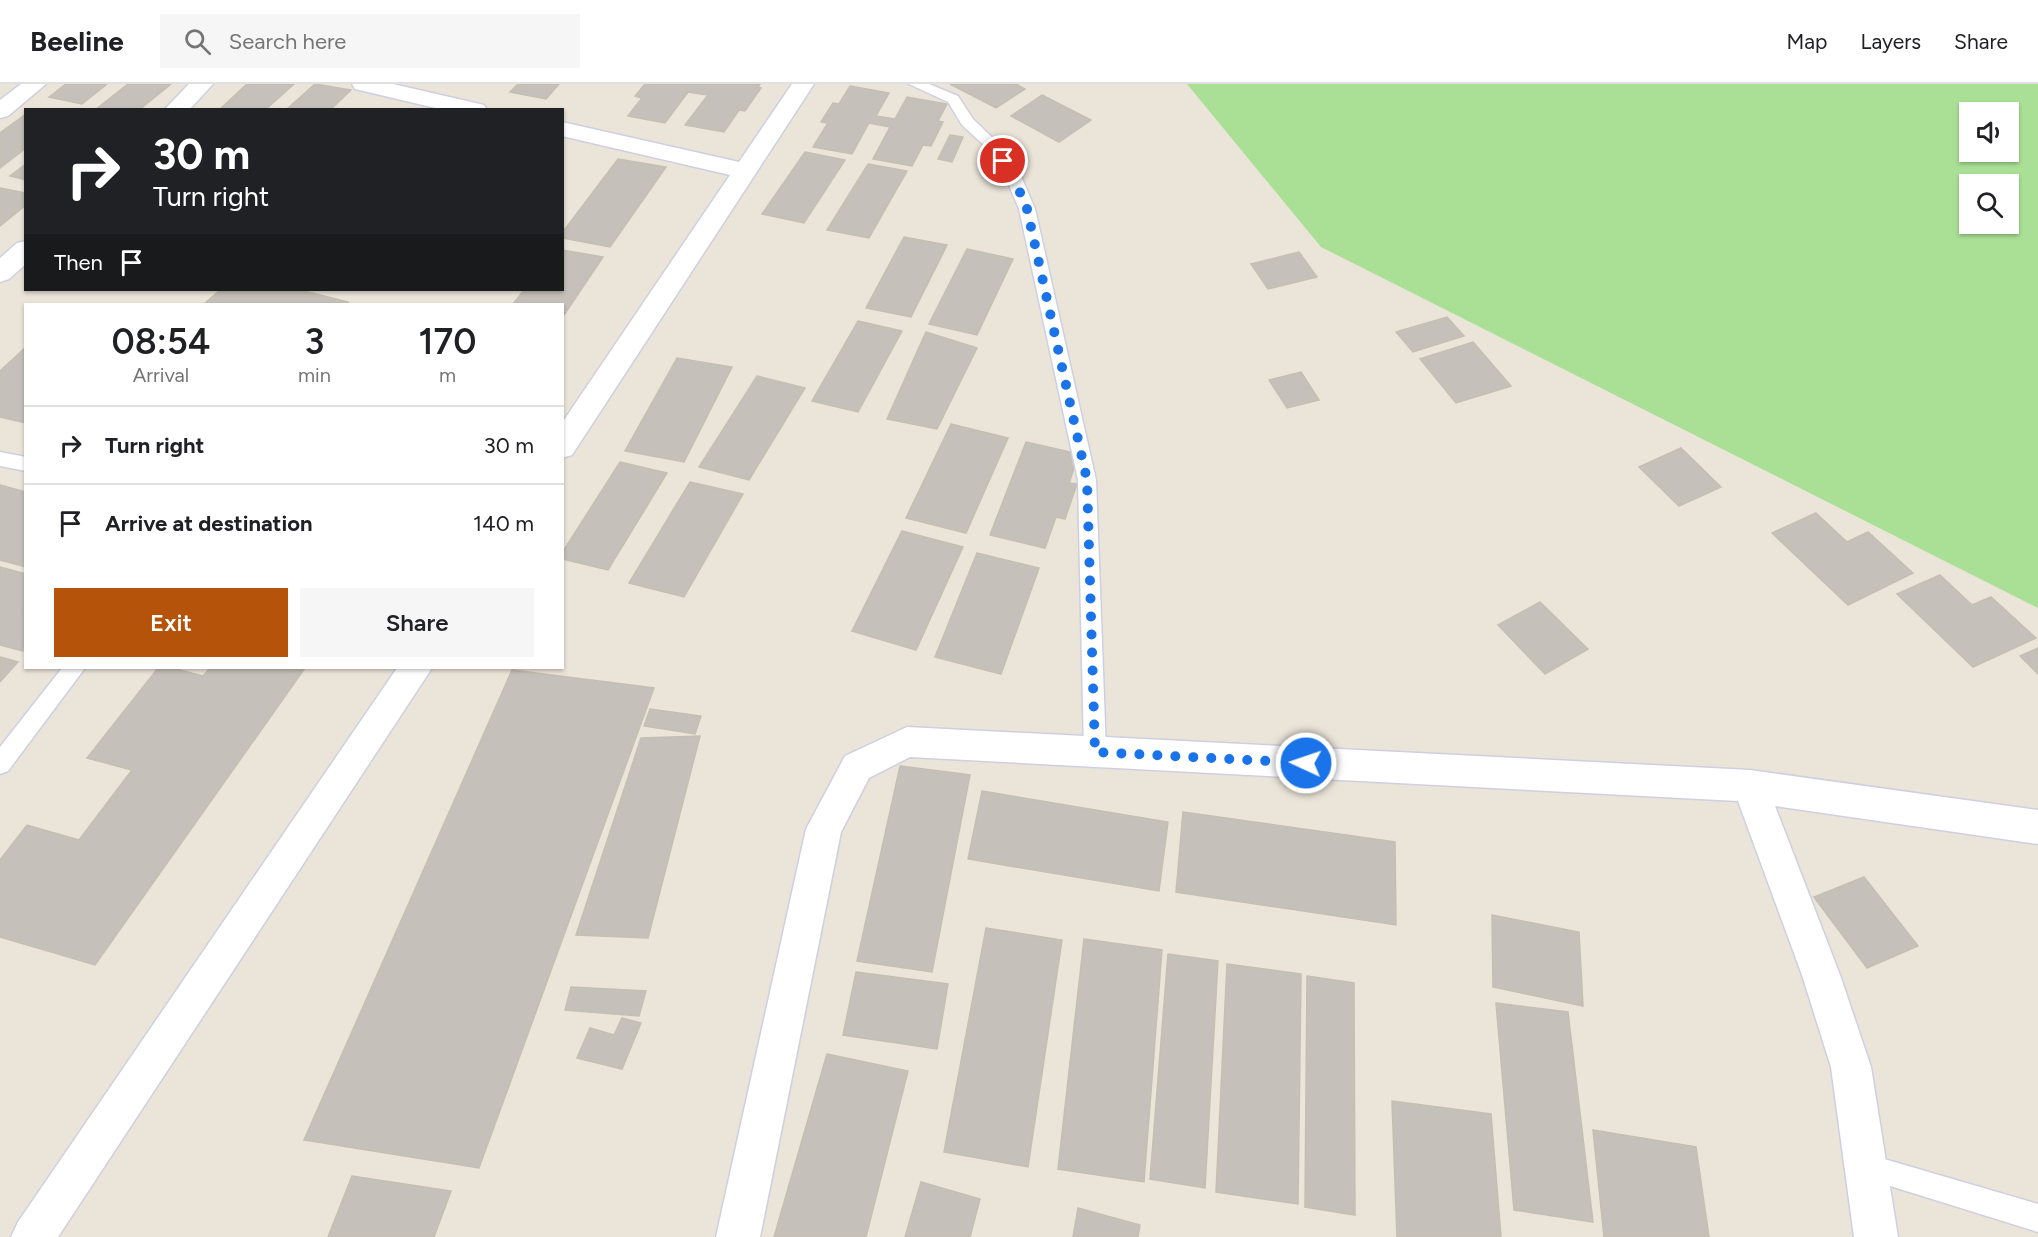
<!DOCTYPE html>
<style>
body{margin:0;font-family:Figtree,sans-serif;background:#f6f6f6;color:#202124;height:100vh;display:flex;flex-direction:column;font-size:22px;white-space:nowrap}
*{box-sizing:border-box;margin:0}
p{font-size:20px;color:#757577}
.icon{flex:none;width:33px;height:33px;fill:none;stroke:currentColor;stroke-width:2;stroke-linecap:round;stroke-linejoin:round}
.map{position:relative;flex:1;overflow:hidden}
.side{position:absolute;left:24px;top:219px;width:540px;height:366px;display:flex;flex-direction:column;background:#fff;border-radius:0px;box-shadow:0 2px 4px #0004}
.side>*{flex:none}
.top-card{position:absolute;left:24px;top:24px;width:540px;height:183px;border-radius:0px;box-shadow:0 2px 4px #0004;background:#202124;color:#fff;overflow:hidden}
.buttons{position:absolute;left:1959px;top:18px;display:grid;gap:12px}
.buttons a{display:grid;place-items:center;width:60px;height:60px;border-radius:0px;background:#fff;box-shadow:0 2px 4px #0004;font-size:30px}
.pin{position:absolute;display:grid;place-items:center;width:51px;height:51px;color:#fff;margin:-26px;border:3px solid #fff;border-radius:50%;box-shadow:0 2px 6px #0007}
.me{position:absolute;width:66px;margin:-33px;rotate:273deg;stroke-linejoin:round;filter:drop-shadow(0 0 4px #0008)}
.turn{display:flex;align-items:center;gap:21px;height:126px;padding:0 30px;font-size:27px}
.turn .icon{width:78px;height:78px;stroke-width:2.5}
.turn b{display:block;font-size:42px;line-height:51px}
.then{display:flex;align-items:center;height:57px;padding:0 30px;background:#0003;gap:12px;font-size:22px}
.eta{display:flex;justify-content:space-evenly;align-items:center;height:102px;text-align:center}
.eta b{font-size:36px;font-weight:600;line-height:42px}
.primary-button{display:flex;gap:12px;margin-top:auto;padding:12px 30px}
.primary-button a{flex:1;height:69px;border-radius:0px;background:#b45309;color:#fff;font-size:24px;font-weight:600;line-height:69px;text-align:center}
.primary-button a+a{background:#f6f6f6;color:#202124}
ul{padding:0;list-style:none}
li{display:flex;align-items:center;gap:18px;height:78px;padding:0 30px;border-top:2px solid #e0e0e0}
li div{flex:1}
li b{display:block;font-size:22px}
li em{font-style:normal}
header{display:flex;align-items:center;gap:36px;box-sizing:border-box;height:84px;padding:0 30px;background:#fff;border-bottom:2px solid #e0e0e0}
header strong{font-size:28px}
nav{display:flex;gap:33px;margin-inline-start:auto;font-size:21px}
.search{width:420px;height:54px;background:#f6f6f6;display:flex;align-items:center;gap:15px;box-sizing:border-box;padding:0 21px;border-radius:0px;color:#757577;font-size:22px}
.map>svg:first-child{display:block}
.green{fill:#aae095;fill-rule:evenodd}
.building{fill:#c5c0b9;stroke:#c5bfb3;stroke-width:1.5}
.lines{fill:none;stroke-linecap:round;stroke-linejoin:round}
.service-casing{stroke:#ced0e0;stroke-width:3}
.minor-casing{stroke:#ced0e0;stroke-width:3}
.service{fill:#fff;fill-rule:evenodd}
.minor{fill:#fff;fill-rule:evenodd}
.route{stroke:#1a73e8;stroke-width:10;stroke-dasharray:0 18}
</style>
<header>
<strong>Beeline</strong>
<div class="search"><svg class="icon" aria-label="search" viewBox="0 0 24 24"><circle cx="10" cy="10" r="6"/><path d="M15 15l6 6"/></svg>Search here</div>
<nav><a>Map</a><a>Layers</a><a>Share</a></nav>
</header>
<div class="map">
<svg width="2038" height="1153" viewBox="0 0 2038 1153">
<rect width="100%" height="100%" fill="#eae4d9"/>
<path class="green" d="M1187,0H2038V524L1321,163ZM1970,28H2008V68H1970ZM1970,100H2008V140H1970Z"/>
<g class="building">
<polygon points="66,0 107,0 82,20 49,13"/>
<polygon points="128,0 171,0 139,26 95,26"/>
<polygon points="247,0 294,0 265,26 219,26"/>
<polygon points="315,0 351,6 330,26 286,26"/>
<polygon points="518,0 559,0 546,15 510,8"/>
<polygon points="645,0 760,0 758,3 761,4 745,27 739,26 724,48 685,41 708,11 688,8 665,39 628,32 642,14 635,12"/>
<polygon points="950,0 1016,0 1025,5 996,24"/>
<polygon points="850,2 889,9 876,32 895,35 907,13 947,20 938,37 943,38 931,62 923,61 912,82 873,75 890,43 869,39 852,70 813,63 828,39 821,38 833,19 839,20"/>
<polygon points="1042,11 1091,36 1059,58 1011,32"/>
<polygon points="26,30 26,64 0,84 0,49"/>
<polygon points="950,51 963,53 952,78 938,75"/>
<polygon points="805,68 845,76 804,139 762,130"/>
<polygon points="618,75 666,83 610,163 562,154 562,149"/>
<polygon points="26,80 26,96 10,92"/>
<polygon points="868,80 907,87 869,154 827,146"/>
<polygon points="0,104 26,109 26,121 0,142"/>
<polygon points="904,153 947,161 911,233 866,224"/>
<polygon points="967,165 1013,175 977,251 929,240"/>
<polygon points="562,166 603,173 562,234 562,220 513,220 524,206 562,206"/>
<polygon points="1299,168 1317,193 1268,205 1251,180"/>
<polygon points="220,206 301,206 348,218 345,220 204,220"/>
<polygon points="1447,233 1464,252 1413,268 1396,248"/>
<polygon points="858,237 902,247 858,328 812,317"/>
<polygon points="926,248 977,264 937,345 887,335"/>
<polygon points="1473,258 1511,302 1456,319 1420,275"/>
<polygon points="26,263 26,339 0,333 0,287"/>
<polygon points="677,274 732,283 684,378 625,367"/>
<polygon points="1301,288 1319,316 1287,324 1269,296"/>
<polygon points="757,292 805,304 749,396 699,383"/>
<polygon points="951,340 1008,354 966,449 906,434"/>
<polygon points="1026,358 1079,370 1069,399 1077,400 1065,435 1056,433 1045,464 990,451"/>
<polygon points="1681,364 1721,403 1679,422 1639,383"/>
<polygon points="620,378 667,389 608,486 562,475 562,469"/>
<polygon points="690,398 743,410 684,513 629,499"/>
<polygon points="0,401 26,408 26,483 0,476"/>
<polygon points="1816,429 1847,458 1868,448 1913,489 1848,521 1772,449"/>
<polygon points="902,447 963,463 916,566 852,547"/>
<polygon points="977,469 1039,484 1001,590 935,573"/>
<polygon points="0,483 26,490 23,567 0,561"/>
<polygon points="1940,491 1972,521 1991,513 2036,554 1973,583 1897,510"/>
<polygon points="1540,518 1588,565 1545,590 1498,541"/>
<polygon points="2038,564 2038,590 2020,572"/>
<polygon points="0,573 18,578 0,598"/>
<polygon points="158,584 172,584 203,592 210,584 305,584 95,881 0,853 0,776 27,741 79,756 132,686 87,674"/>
<polygon points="512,586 654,604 479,1084 304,1056"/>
<polygon points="650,625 701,632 695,650 644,642"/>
<polygon points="700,652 648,854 576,851 641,654"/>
<polygon points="900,682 970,691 932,888 857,877"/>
<polygon points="982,707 1168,738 1159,807 968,775"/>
<polygon points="1183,728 1395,758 1396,841 1176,808"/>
<polygon points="1864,793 1918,862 1867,884 1814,813"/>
<polygon points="1492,831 1579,848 1583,922 1493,903"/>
<polygon points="986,844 1062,856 1028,1083 944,1068"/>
<polygon points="1084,855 1162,866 1144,1098 1058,1085"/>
<polygon points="1168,870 1218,877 1205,1104 1150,1095"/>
<polygon points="1227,880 1301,890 1298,1120 1216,1108"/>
<polygon points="856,888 948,900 937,965 843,951"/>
<polygon points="1307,892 1354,899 1355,1131 1305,1123"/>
<polygon points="571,903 646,907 639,932 565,926"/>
<polygon points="1496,919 1568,928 1593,1138 1514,1126"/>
<polygon points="622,934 641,939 622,985 577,974 590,944 614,951"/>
<polygon points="827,970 908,987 866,1153 774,1153"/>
<polygon points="1392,1017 1491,1030 1501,1153 1397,1153"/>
<polygon points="1593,1046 1696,1063 1709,1153 1604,1153"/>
<polygon points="352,1092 451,1107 434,1153 328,1153"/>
<polygon points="921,1098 980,1115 970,1153 905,1153"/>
<polygon points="1078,1124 1140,1141 1138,1153 1073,1153"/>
</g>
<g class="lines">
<defs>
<g id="service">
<polygon points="909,0 929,0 958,12 973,35 1001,62 1021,92 1035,125 1096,396 1106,668 1103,675 1095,678 1087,675 1084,668 1078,396 1019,125 1005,92 988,65 962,41 948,18"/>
<polygon points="0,368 26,373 26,387 0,382"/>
<polygon points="62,584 85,584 8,687 0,690 0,663"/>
<polygon points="1867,1070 2038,1120 2038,1148 1858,1092 1854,1083 1858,1074"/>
</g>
<g id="minor">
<polygon points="21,0 46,0 8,32 0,34 0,16"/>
<polygon points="189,0 213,0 189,26 164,26"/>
<polygon points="352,0 393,0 484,21 487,26 444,26 355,5"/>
<polygon points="792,0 814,0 572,371 562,374 562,339 730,91 562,52 562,38 739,78"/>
<polygon points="26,157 26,180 9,195 0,198 0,174 17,159"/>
<polygon points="397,584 432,584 58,1153 11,1153 18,1138"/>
<polygon points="907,643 1750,686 2038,726 2038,760 1775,722 1840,891 1871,983 1898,1153 1854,1153 1831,983 1802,891 1738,717 910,673 869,694 841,748 760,1153 716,1153 806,745 845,672"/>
</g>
</defs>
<use href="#service" class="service-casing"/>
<use href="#minor" class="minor-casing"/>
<use href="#service" class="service"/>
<use href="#minor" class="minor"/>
</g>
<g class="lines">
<polyline class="route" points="1003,77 1013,92 1027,125 1087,396 1095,668 1306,679"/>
</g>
</svg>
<div class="buttons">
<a><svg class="icon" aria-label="sound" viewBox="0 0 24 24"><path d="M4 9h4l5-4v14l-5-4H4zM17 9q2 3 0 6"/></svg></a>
<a><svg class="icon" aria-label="search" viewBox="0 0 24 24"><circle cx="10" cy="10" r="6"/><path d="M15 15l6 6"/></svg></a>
</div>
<div class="pin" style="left:1003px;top:77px;background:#d93025"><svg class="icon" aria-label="arrive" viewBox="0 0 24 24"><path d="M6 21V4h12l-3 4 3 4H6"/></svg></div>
<svg class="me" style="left:1306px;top:679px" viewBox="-20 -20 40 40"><circle r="17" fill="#1a73e8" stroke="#fff" stroke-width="3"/><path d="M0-11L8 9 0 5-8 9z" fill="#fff"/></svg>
<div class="top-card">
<div class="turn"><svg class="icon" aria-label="right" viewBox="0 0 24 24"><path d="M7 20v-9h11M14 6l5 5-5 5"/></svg><div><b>30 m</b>Turn right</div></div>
<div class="then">Then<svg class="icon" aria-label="arrive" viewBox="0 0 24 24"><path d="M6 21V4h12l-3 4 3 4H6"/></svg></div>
</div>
<section class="side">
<div class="eta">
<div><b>08:54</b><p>Arrival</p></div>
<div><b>3</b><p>min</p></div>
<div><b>170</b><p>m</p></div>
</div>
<ul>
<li><svg class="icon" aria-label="right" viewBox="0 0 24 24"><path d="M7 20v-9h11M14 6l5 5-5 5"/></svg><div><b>Turn right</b></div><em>30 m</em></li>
<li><svg class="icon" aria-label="arrive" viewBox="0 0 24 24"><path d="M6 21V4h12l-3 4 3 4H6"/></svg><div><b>Arrive at destination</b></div><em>140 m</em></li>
</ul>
<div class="primary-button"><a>Exit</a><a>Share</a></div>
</section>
</div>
